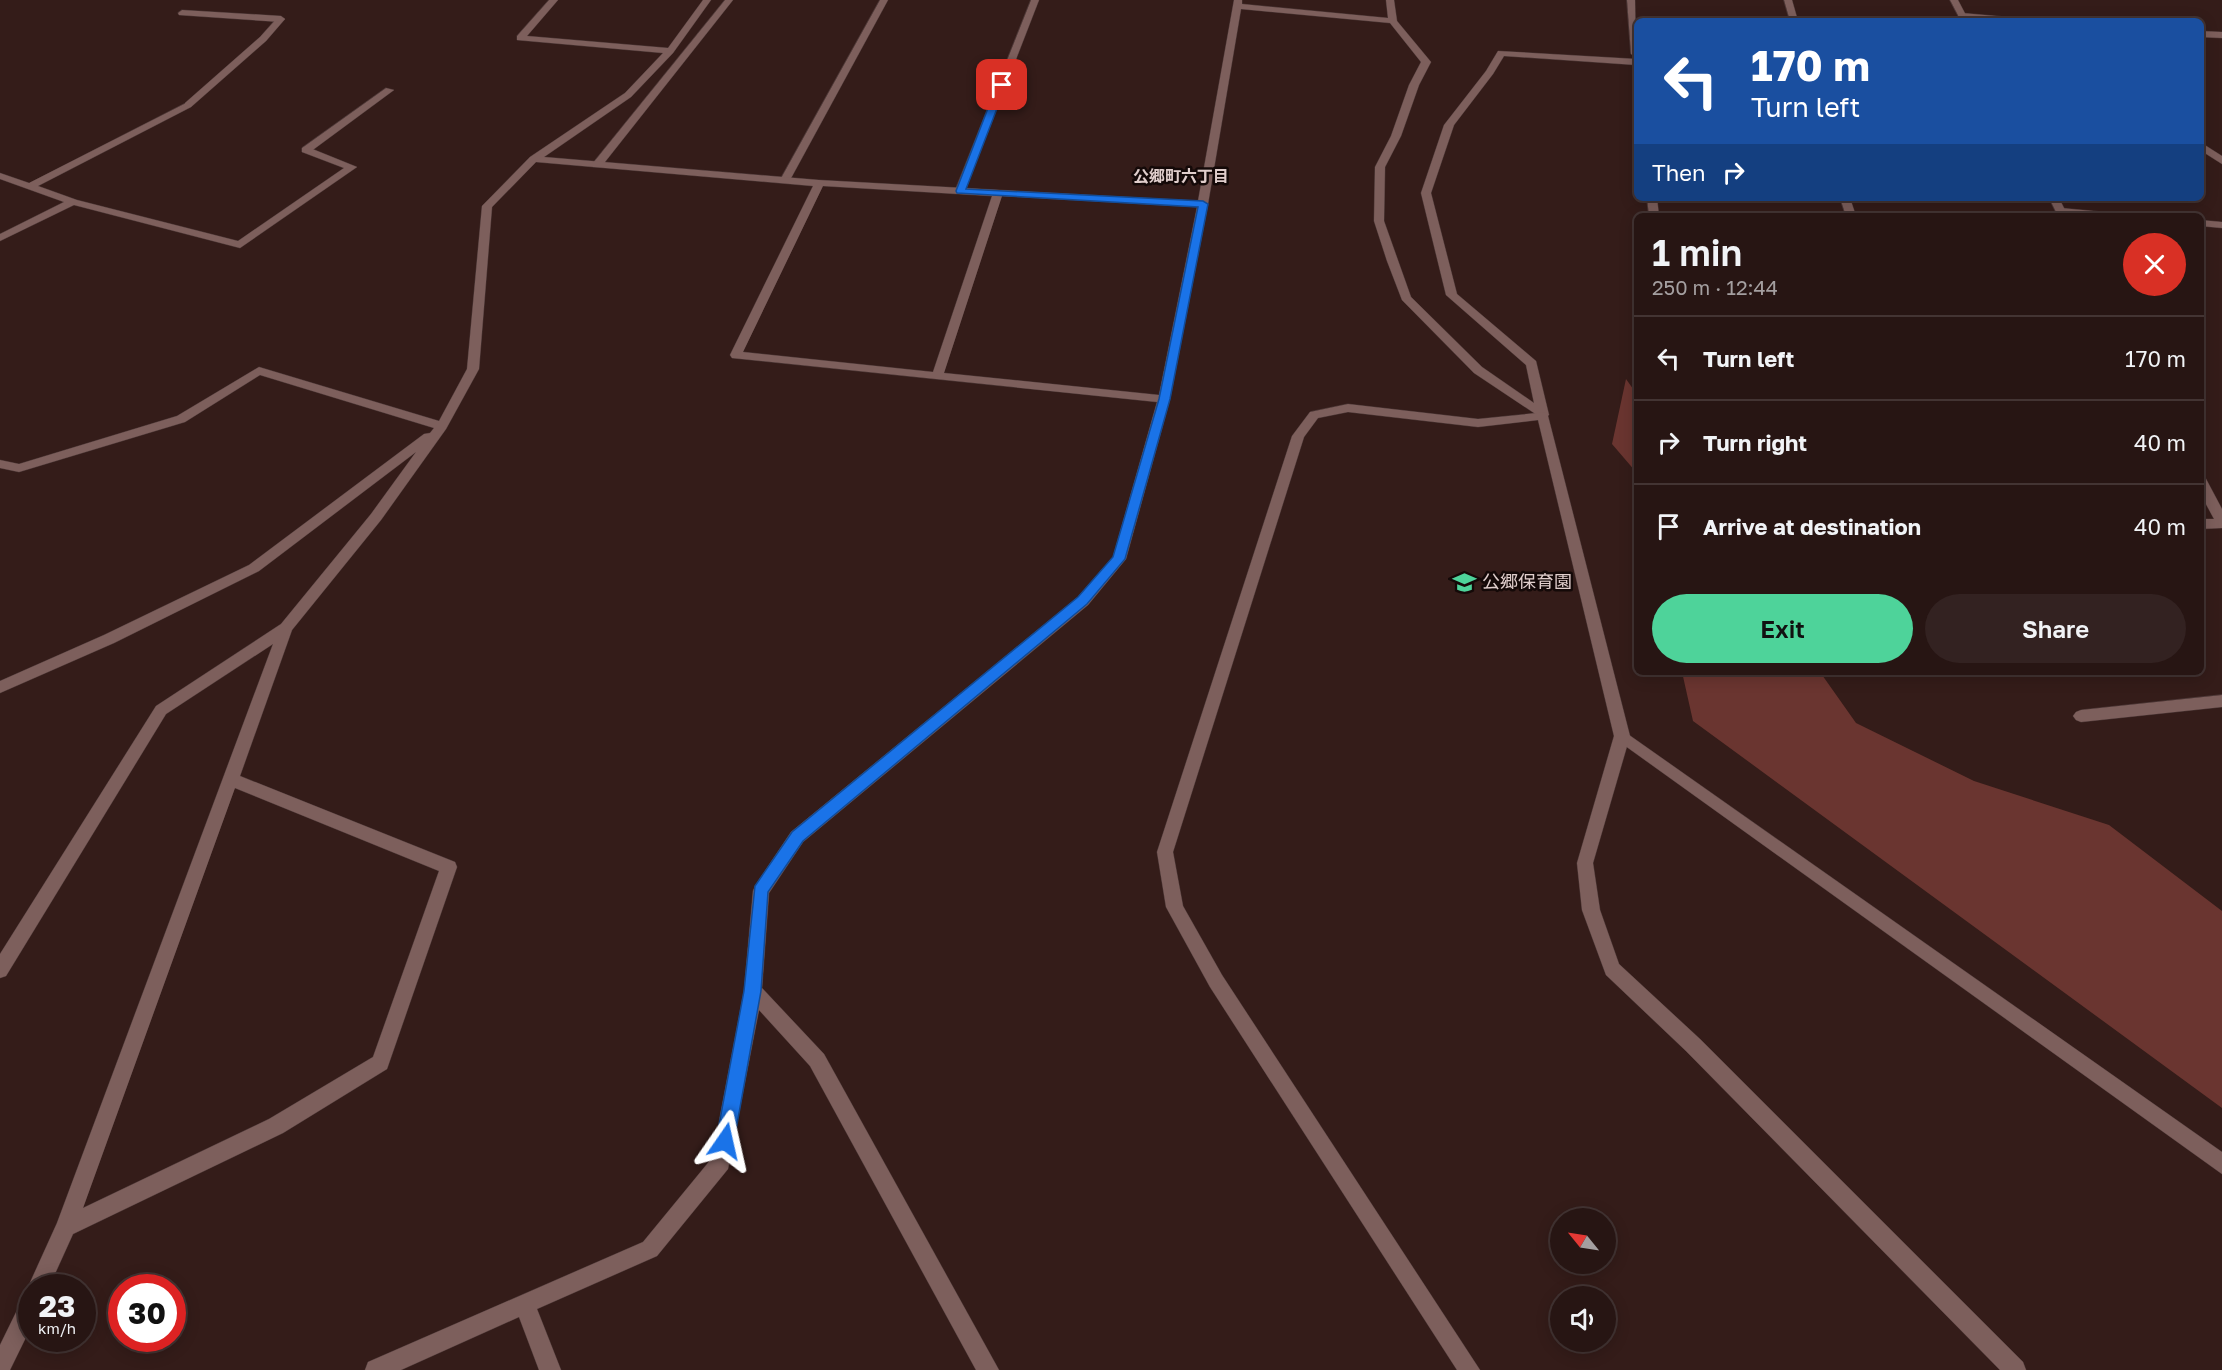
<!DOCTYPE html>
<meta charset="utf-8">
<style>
body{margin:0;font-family:"Golos Text","Noto Sans JP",sans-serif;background:#332221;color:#f1f3f6;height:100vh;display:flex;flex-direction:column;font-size:22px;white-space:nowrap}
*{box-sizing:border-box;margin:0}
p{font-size:20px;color:#a49fa0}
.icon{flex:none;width:33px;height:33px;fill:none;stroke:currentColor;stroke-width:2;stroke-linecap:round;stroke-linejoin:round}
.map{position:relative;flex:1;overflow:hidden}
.panel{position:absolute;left:1634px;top:213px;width:570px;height:462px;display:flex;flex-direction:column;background:#271513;border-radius:9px;box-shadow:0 3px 15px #0003,0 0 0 2px #433433}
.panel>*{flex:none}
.top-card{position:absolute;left:1634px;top:18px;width:570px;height:183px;border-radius:9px;box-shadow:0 3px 15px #0003,0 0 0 2px #433433;background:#1a4fa0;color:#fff;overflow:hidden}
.needle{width:39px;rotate:300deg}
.tools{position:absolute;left:1550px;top:1208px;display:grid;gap:12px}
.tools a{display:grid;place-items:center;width:66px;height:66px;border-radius:50%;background:#271513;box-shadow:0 3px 15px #0003,0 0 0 2px #433433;font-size:30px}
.speed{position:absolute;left:18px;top:1274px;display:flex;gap:12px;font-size:30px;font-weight:700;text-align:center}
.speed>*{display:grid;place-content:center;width:78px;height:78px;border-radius:50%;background:#271513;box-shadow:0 3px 15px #0003,0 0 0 2px #433433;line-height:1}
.speed small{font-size:15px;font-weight:400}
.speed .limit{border:9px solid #d22;background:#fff;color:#111}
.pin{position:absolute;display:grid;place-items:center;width:51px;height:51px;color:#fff;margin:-26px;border-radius:12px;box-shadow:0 3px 9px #0006}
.me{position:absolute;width:66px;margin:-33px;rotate:11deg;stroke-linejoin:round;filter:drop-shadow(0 0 4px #0008)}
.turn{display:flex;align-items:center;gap:21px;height:126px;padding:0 18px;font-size:27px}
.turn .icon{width:78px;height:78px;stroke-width:2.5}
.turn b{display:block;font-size:42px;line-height:51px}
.then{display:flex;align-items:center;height:57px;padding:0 18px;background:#0003;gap:12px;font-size:22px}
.round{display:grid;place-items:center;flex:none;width:63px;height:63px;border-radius:32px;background:#332221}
.overview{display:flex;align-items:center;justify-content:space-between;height:102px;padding:0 18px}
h1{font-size:36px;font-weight:600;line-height:45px}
.primary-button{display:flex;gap:12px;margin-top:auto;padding:12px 18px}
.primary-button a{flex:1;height:69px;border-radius:36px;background:#4ed39a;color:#111;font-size:24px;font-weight:600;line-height:69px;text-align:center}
.primary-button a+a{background:#332221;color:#f1f3f6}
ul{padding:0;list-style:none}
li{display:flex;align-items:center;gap:18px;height:84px;padding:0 18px;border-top:2px solid #433433}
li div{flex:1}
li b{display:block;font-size:22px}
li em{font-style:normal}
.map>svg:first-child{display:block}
.green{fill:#6a3530}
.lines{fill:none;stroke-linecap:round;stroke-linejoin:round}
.service-casing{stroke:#4a3635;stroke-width:1}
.minor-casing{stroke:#4a3635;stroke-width:1}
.tertiary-casing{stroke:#4a3635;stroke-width:1}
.service{fill:#7d5f5c;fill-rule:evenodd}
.minor{fill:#7d5f5c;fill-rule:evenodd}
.tertiary{fill:#7d5f5c;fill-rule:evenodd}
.route{fill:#1a73e8;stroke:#114b97;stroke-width:1.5}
.labels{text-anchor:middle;stroke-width:5;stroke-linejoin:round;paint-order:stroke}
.far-neighbourhood-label{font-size:16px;font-weight:bold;fill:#e0cecc;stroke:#140908}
.poi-label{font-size:18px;fill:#e0cecc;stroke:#140908;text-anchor:start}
</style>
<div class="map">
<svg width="2222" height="1370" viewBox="0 0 2222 1370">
<rect width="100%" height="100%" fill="#341c19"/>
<g class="green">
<polygon points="1626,379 1636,393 1636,472 1612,444"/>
<polygon points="1682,672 1820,672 1856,723 1974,781 2109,825 2222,911 2222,1108 1693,721"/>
</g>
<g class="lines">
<defs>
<g id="service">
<polygon points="725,0 733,0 601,167 593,167 593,163"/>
<polygon points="880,0 888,0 790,180 781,182 780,180"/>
<polygon points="1031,0 1039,0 965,191 956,193 955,191"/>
<polygon points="278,17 285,19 266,41 191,107 185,107 185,103 260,37"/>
<polygon points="386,88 394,90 310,152 302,152 302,148"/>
<polygon points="2200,142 2222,156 2222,164 2200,150"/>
</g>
<g id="minor">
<path d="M549,0H558L527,36L668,48L703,0H711L673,53L631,97L544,157L819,180L1198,201L1234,0H1242V4L1388,18L1386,0H1394L1397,21L1431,62L1419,85L1401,136L1385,167L1384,221L1411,297L1482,367L1534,403L1526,365L1446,295L1421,193L1444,125L1486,71L1498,51L1636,59V65L1504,56L1493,74L1454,125L1431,193L1457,294L1536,361L1549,415L1543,419L1474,373L1402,300L1387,261L1374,221L1375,167L1391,136L1409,85L1421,62L1390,23L1241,9L1208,204L1170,399L1126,559L1088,605L803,842L769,893L762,988L824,1054L999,1370H976L810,1066L759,1010L728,1169L657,1256L537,1309L561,1370H539L519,1317L401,1370H365L368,1362L643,1242L712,1158L744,991L753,891L755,886L791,832L1078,597L1113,557L1157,402L732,358L730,355L813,186L536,162L492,207L479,369L446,429L381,520L292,630L240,776L455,862L457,867L387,1069L283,1133L73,1234L49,1287H32V1325L10,1370H0V1345L25,1294L30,1292L28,1287L57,1223L273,644L166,714L6,976L0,978V954L156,706L281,624L371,514L416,452L259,571L114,643L0,693V681L104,635L249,565L424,434L430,433L434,428L260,375L185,422L19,472L0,468V460L19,464L177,416L259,367L439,421L467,369L482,206L530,157L625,93L663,53L517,40V36ZM823,186L992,196L933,372L743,352ZM1002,196L1197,207L1159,395L944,373ZM235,788L439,871L373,1057L269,1119L83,1208Z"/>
<polygon points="1784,0 1792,0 1798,21 1790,21"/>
<polygon points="182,10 281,16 285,19 281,22 179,15 178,13"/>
<polygon points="1962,13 2019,18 2023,21 1959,18 1958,16"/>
<polygon points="2200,31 2222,32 2222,38 2200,37"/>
<polygon points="188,102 191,103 191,107 38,186 77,200 238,241 344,168 302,152 302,148 310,148 357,167 240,248 74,205 0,241 0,234 64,202 0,179 0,173 29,183"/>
<polygon points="1840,198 1850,198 1856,216 1846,216"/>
<polygon points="2061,208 2115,213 2120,216 2057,213 2056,211"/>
<polygon points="2200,220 2222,222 2222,228 2200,226"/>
<polygon points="2222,695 2222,707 2081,722 2076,720 2073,716 2076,712 2081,710"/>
<polygon points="1622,730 2222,1152 2222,1174 1617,740 1614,736 1617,732"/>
</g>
<g id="tertiary">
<polygon points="1627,0 1635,0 1636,57 1631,54"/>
<polygon points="1950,0 1958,0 1969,21 1961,21"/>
<polygon points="1647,198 1657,198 1659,216 1649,216"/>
<polygon points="2049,198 2059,198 2068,216 2058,216"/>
<polygon points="1348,404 1478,419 1547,412 1630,736 1593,863 1600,910 1619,964 1700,1039 2023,1362 2026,1370 2000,1370 1686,1051 1606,975 1582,910 1577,863 1614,736 1538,420 1478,427 1348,412 1318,418 1304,437 1173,852 1183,906 1222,975 1480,1370 1457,1370 1210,987 1166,907 1157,852 1292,436 1310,412"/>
<polygon points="2200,476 2205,477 2222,509 2222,528 2200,529 2200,519 2214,519 2200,493"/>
</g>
</defs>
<use href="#service" class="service-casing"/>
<use href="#minor" class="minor-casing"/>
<use href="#tertiary" class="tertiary-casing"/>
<use href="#service" class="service"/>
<use href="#minor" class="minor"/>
<use href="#tertiary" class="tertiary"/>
</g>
<polygon class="route" points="1002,82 1006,85 966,189 1203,201 1208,204 1170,399 1125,559 1087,604 803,841 768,892 761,991 734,1141 731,1147 725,1149 719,1147 716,1141 744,991 755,886 792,832 1078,597 1113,557 1159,399 1198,207 957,193 956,191 997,85"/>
<defs>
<symbol id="school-bare" viewBox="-9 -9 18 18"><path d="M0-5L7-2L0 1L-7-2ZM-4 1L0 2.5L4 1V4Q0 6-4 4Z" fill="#4ed39a" stroke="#140908" stroke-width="2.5" paint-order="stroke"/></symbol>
</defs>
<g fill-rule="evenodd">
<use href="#school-bare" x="1448" y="566" width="33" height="33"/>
</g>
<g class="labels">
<g class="far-neighbourhood-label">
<text x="1181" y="182">公郷町六丁目</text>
</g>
<g class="poi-label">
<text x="1482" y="588">公郷保育園</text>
</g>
</g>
</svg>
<div class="tools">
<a><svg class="needle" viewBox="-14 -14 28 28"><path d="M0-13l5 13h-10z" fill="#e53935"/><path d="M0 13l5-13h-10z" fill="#a49fa0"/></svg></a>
<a><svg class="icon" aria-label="sound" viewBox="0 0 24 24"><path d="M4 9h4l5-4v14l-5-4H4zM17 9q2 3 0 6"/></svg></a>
</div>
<div class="speed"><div>23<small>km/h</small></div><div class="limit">30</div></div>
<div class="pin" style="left:1002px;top:85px;background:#d93025"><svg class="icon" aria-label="arrive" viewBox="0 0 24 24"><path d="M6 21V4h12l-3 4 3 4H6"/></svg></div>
<svg class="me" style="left:725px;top:1141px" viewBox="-20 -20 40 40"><path d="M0-17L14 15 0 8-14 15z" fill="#1a73e8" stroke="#fff" stroke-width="4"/></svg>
<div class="top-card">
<div class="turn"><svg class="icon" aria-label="left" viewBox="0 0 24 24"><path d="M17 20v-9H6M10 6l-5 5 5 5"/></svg><div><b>170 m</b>Turn left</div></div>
<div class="then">Then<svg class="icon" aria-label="right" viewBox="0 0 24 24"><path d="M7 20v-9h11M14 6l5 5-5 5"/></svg></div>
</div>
<section class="panel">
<div class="overview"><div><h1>1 min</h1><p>250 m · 12:44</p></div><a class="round" style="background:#d93025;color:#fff"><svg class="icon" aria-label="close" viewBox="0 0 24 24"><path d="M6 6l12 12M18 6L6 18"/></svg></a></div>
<ul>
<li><svg class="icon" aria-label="left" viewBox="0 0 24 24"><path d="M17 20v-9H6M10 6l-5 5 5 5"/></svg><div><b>Turn left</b></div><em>170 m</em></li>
<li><svg class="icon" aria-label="right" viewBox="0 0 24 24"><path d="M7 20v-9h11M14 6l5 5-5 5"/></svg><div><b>Turn right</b></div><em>40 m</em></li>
<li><svg class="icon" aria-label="arrive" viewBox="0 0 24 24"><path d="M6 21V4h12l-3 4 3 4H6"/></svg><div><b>Arrive at destination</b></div><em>40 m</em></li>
</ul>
<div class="primary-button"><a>Exit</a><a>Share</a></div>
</section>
</div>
